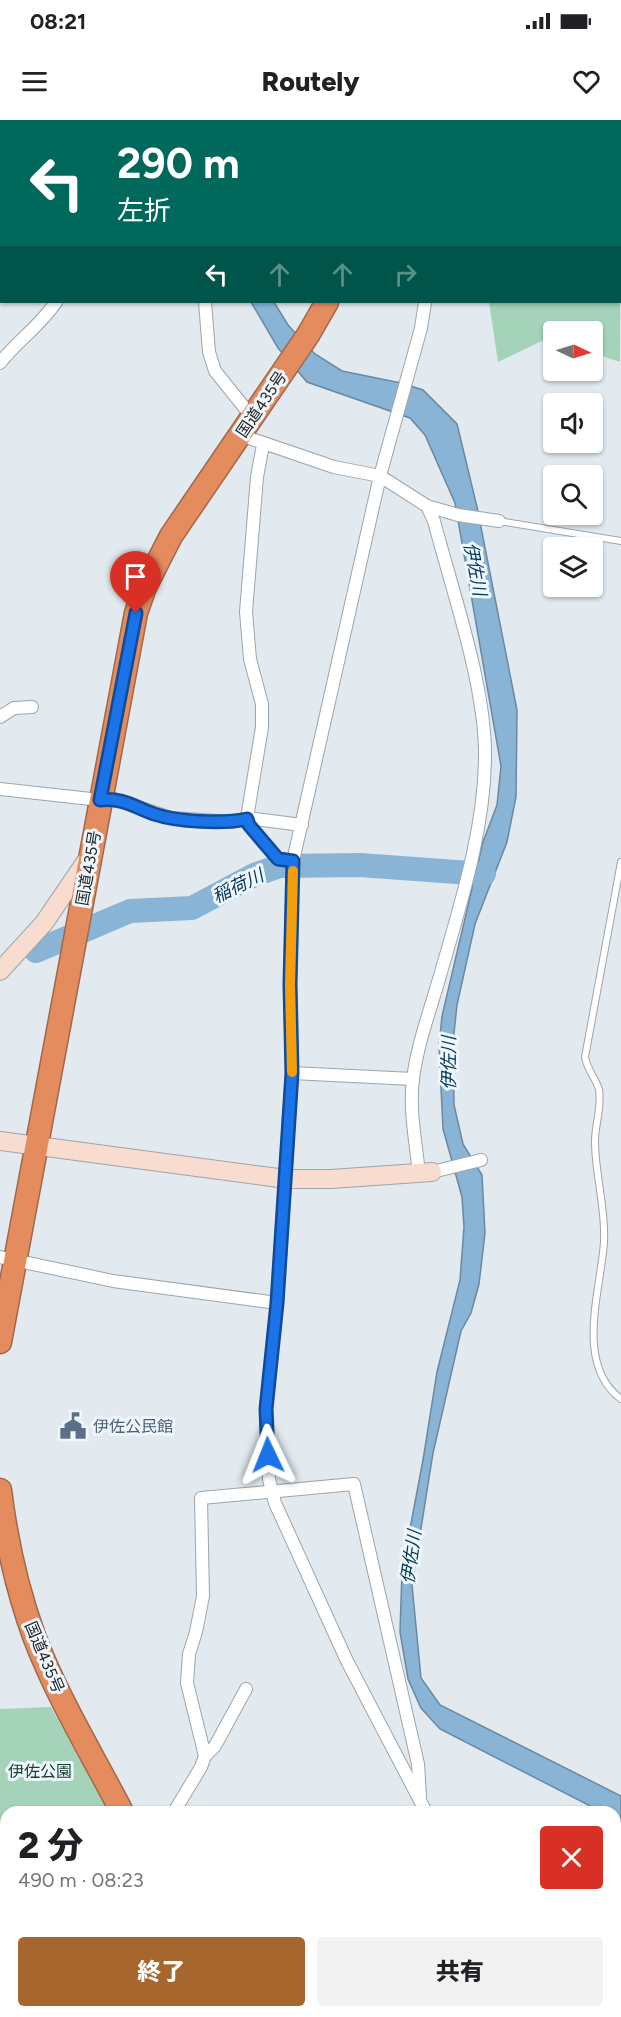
<!DOCTYPE html>
<html lang="ja">
<meta charset="utf-8">
<style>
body{margin:0;font-family:Figtree,"Noto Sans JP",sans-serif;background:#f2f2f2;color:#202124;height:100vh;display:flex;flex-direction:column;font-size:22px;white-space:nowrap}
*{box-sizing:border-box;margin:0}
p{font-size:20px;color:#757577}
.icon{flex:none;width:33px;height:33px;fill:none;stroke:currentColor;stroke-width:2;stroke-linecap:round;stroke-linejoin:round}
.map{position:relative;flex:1;overflow:hidden}
.panel{position:absolute;left:0px;top:1686px;width:621px;height:212px;display:flex;flex-direction:column;background:#fff;border-radius:18px 18px 0 0;box-shadow:0 2px 4px #0004}
.panel>*{flex:none}
.banner{position:absolute;left:0px;top:0px;width:621px;height:183px;box-shadow:0 2px 4px #0004;background:#00695c;color:#fff;overflow:hidden}
.needle{width:39px;rotate:94deg}
.controls{position:absolute;left:543px;top:201px;display:grid;gap:12px}
.controls a{display:grid;place-items:center;width:60px;height:60px;border-radius:6px;background:#fff;box-shadow:0 2px 4px #0004;font-size:30px}
.pin{position:absolute;display:grid;place-items:center;width:51px;height:51px;color:#fff;margin:-62px -26px;border-radius:50% 50% 50% 0;rotate:-45deg;box-shadow:0 0 6px #0007}
.pin .icon{rotate:45deg}
.me{position:absolute;width:66px;margin:-33px;rotate:358deg;stroke-linejoin:round;filter:drop-shadow(0 0 4px #0008)}
.turn{display:flex;align-items:center;gap:21px;height:126px;padding:0 18px;font-size:27px}
.turn .icon{width:78px;height:78px;stroke-width:2.5}
.turn b{display:block;font-size:42px;line-height:51px}
.lanes{display:flex;align-items:center;height:57px;padding:0 18px;background:#0003;justify-content:center;gap:30px;direction:ltr}
.lanes .off{opacity:.35}
.round{display:grid;place-items:center;flex:none;width:63px;height:63px;border-radius:6px;background:#f2f2f2}
.summary{display:flex;align-items:center;justify-content:space-between;height:102px;padding:0 18px}
h1{font-size:36px;font-weight:800;line-height:45px}
.button{display:flex;gap:12px;margin-top:auto;padding:12px 18px}
.button a{flex:1;height:69px;border-radius:6px;background:#a6662e;color:#fff;font-size:24px;font-weight:800;line-height:69px;text-align:center}
.button a+a{background:#f2f2f2;color:#202124}
.status{display:flex;justify-content:space-between;align-items:center;height:42px;padding:0 30px;background:#fff;direction:ltr}
.status svg{height:16px;fill:currentColor}
header{display:flex;justify-content:space-between;align-items:center;height:78px;padding:0 18px;background:#fff;font-size:27px;font-weight:800}
.map>svg:first-child{display:block}
.green{fill:#a4d3ba}
.water{fill:#89b4d6;stroke:#6a89a1;stroke-width:1.5}
.lines{fill:none;stroke-linecap:round;stroke-linejoin:round}
.river{stroke:#89b4d6;stroke-width:24}
.lane-casing{stroke:#9da5aa;stroke-width:8}
.street-casing{stroke:#9da5aa;stroke-width:14}
.secondary-casing{stroke:#9da5aa;stroke-width:20}
.highway-casing{stroke:#a0684a;stroke-width:25}
.lane{stroke:#fff;stroke-width:6}
.street{stroke:#fff;stroke-width:12}
.secondary{stroke:#f7dccf;stroke-width:18}
.highway{stroke:#e48c5e;stroke-width:22}
.route-casing{stroke:#114b97;stroke-width:15}
.route{stroke:#1a73e8;stroke-width:10}
.slow{stroke:#f59e0b;stroke-width:10}
.labels{text-anchor:middle;stroke-width:6;stroke-linejoin:round;paint-order:stroke}
.street-label{font-size:16px;fill:#212426;stroke:#eff7fd}
.service-label{font-size:16px;fill:#4e5e75;stroke:#eff7fd;text-anchor:start}
.park-label{font-size:16px;fill:#15402d;stroke:#eff7fd}
.water-label{font-size:18px;font-style:italic;fill:#003757;stroke:#eff7fd}
</style>
<div class="status"><b>08:21</b><svg viewBox="0 0 49 12"><path d="M0 12V9h3v3zM5 12V6h3v6zM10 12V3h3v9zM15 12V0h3v12zM26 1h20v11H26zM47 4h2v5h-2z"/></svg></div>
<header><svg class="icon" aria-label="menu" viewBox="0 0 24 24"><path d="M4 6h16M4 12h16M4 18h16"/></svg>Routely<svg class="icon" aria-label="heart" viewBox="0 0 24 24"><path d="M12 20l-8-8c-3-5 5-10 8-4 3-6 11-1 8 4z"/></svg></header>
<div class="map">
<svg width="621" height="1897" viewBox="0 0 621 1897">
<rect width="100%" height="100%" fill="#e2eaf0"/>
<g class="green">
<polygon points="495,0 621,0 620,242 593,233 592,212 554,212 553,219 548,218 498,242 489,182 620,182 620,2"/>
<polygon points="51,1587 109,1692 6,1692 6,1892 107,1892 103,1897 0,1897 0,1589"/>
</g>
<polygon class="water" points="251,182 274,182 288,205 315,234 342,251 401,263 423,270 457,304 477,387 517,590 516,677 507,722 475,804 457,885 453,923 454,985 463,1024 482,1055 485,1113 479,1164 471,1193 461,1211 433,1333 412,1465 421,1558 440,1585 621,1676 621,1702 615,1699 615,1692 602,1692 440,1609 421,1588 408,1559 400,1512 402,1451 423,1340 437,1252 460,1160 464,1107 462,1077 443,1009 439,926 442,896 483,722 497,685 501,646 455,383 425,315 410,298 307,262 278,228"/>
<g class="lines">
<polyline class="river" points="36,831 130,791 192,788 254,755 280,746 360,745 484,754"/>
<defs>
<g id="lane">
<polyline points="499,401 621,421"/>
<path d="M621,742L585,937C587,950 597,960 599,970C602,987 595,1004 595,1021C595,1055 606,1088 604,1122C601,1170 574,1244 621,1279"/>
</g>
<g id="street">
<polyline points="440,0 440,2"/>
<polyline points="132,2 133,0"/>
<polyline points="0,59 2,57"/>
<polyline points="205,182 209,232 215,251 252,297"/>
<polyline points="425,182 421,208 380,356 293,741 290,864 292,953 277,1183 266,1289 269,1359 275,1383 347,1541 426,1692"/>
<path d="M0,243C18,220 40,206 56,182"/>
<polyline points="240,315 334,347 380,356 427,386 458,395 499,401"/>
<polyline points="263,325 257,357 246,492 250,539 262,584 262,607 247,698 249,705 278,739 293,741"/>
<polyline points="0,597 14,588 32,587"/>
<polyline points="0,669 100,680 110,678 171,698 232,702 247,698 302,705"/>
<polyline points="292,953 413,959"/>
<polyline points="432,1052 481,1040"/>
<path d="M419,1054C416,1023 409,990 413,959C417,927 428,896 437,866C458,792 486,709 485,631C484,561 452,470 434,401L427,386"/>
<polyline points="0,1137 113,1161 277,1183"/>
<polyline points="205,1636 215,1626 246,1569"/>
<polyline points="174,1692 201,1647 205,1636 187,1563 189,1534 196,1512 203,1476 201,1378 354,1364 418,1644 420,1676"/>
<polyline points="458,1892 458,1897"/>
<polyline points="111,1897 116,1892"/>
<polyline points="259,1897 271,1894 296,1897"/>
</g>
<g id="secondary">
<polyline points="0,851 44,803 87,740"/>
<polyline points="0,1021 286,1059 331,1059 432,1052"/>
</g>
<g id="highway">
<polyline points="345,0 345,2"/>
<polyline points="0,1222 136,493 145,467 171,416 308,215 327,182"/>
<path d="M0,1370C6,1419 17,1469 34,1516C57,1577 92,1634 122,1692"/>
<polyline points="227,1892 230,1897"/>
</g>
</defs>
<use href="#lane" class="lane-casing"/>
<use href="#street" class="street-casing"/>
<use href="#secondary" class="secondary-casing"/>
<use href="#highway" class="highway-casing"/>
<use href="#lane" class="lane"/>
<use href="#street" class="street"/>
<use href="#secondary" class="secondary"/>
<use href="#highway" class="highway"/>
</g>
<g class="lines">
<defs>
<path id="route" d="M136,493L100,680C121,677 135,687 154,694C178,702 223,704 247,699L249,705L278,739L293,741L290,864L292,953L277,1183L266,1289L268,1335"/>
</defs>
<use href="#route" class="route-casing"/>
<use href="#route" class="route"/>
<polyline class="slow" points="292,952 290,864 293,751"/>
</g>
<defs>
<symbol id="civic-bare" viewBox="-9 -9 18 18"><path d="M-.6-6.5H3V-4.5H.6V-3L4-1V1h2V6H-6V1h2V-1L-.6-3ZM-1.2 2.5V6h2.4V2.5Z" fill="#5c6f8a" stroke="#eff7fd" stroke-width="2.5" paint-order="stroke"/></symbol>
</defs>
<g fill-rule="evenodd">
<use href="#civic-bare" x="54" y="1287" width="38" height="38"/>
</g>
<g class="labels">
<g class="street-label">
<text transform="translate(261 284) rotate(-56)" y="6">国道435号</text>
<text transform="translate(88 748) rotate(-80)" y="6">国道435号</text>
<text transform="translate(45 1537) rotate(67)" y="6">国道435号</text>
</g>
<g class="service-label">
<text x="93" y="1312">伊佐公民館</text>
</g>
<g class="park-label">
<text x="40" y="1657">伊佐公園</text>
</g>
<g class="water-label">
<text transform="translate(475 449) rotate(79)" y="6">伊佐川</text>
<text transform="translate(238 766) rotate(-26)" y="6">稲荷川</text>
<text transform="translate(449 943) rotate(-90)" y="6">伊佐川</text>
<text transform="translate(411 1437) rotate(-82)" y="6">伊佐川</text>
</g>
</g>
</svg>
<div class="controls">
<a><svg class="needle" viewBox="-14 -14 28 28"><path d="M0-13l5 13h-10z" fill="#e53935"/><path d="M0 13l5-13h-10z" fill="#757577"/></svg></a>
<a><svg class="icon" aria-label="sound" viewBox="0 0 24 24"><path d="M4 9h4l5-4v14l-5-4H4zM17 9q2 3 0 6"/></svg></a>
<a><svg class="icon" aria-label="search" viewBox="0 0 24 24"><circle cx="10" cy="10" r="6"/><path d="M15 15l6 6"/></svg></a>
<a><svg class="icon" aria-label="layers" viewBox="0 0 24 24"><path d="M12 4l9 5-9 5-9-5zM3 14l9 5 9-5"/></svg></a>
</div>
<div class="pin" style="left:136px;top:493px;background:#d93025"><svg class="icon" aria-label="arrive" viewBox="0 0 24 24"><path d="M6 21V4h12l-3 4 3 4H6"/></svg></div>
<svg class="me" style="left:268px;top:1335px" viewBox="-20 -20 40 40"><path d="M0-17L14 15 0 8-14 15z" fill="#1a73e8" stroke="#fff" stroke-width="4"/></svg>
<div class="banner">
<div class="turn"><svg class="icon" aria-label="left" viewBox="0 0 24 24"><path d="M17 20v-9H6M10 6l-5 5 5 5"/></svg><div><b>290 m</b>左折</div></div>
<div class="lanes"><svg class="icon" aria-label="left" viewBox="0 0 24 24"><path d="M17 20v-9H6M10 6l-5 5 5 5"/></svg><svg class="icon off" aria-label="ahead" viewBox="0 0 24 24"><path d="M12 20V5M6 11l6-6 6 6"/></svg><svg class="icon off" aria-label="ahead" viewBox="0 0 24 24"><path d="M12 20V5M6 11l6-6 6 6"/></svg><svg class="icon off" aria-label="right" viewBox="0 0 24 24"><path d="M7 20v-9h11M14 6l5 5-5 5"/></svg></div>
</div>
<section class="panel">
<div class="summary"><div><h1>2 分</h1><p>490 m · 08:23</p></div><a class="round" style="background:#d93025;color:#fff"><svg class="icon" aria-label="close" viewBox="0 0 24 24"><path d="M6 6l12 12M18 6L6 18"/></svg></a></div>
<div class="button"><a>終了</a><a>共有</a></div>
</section>
</div>
